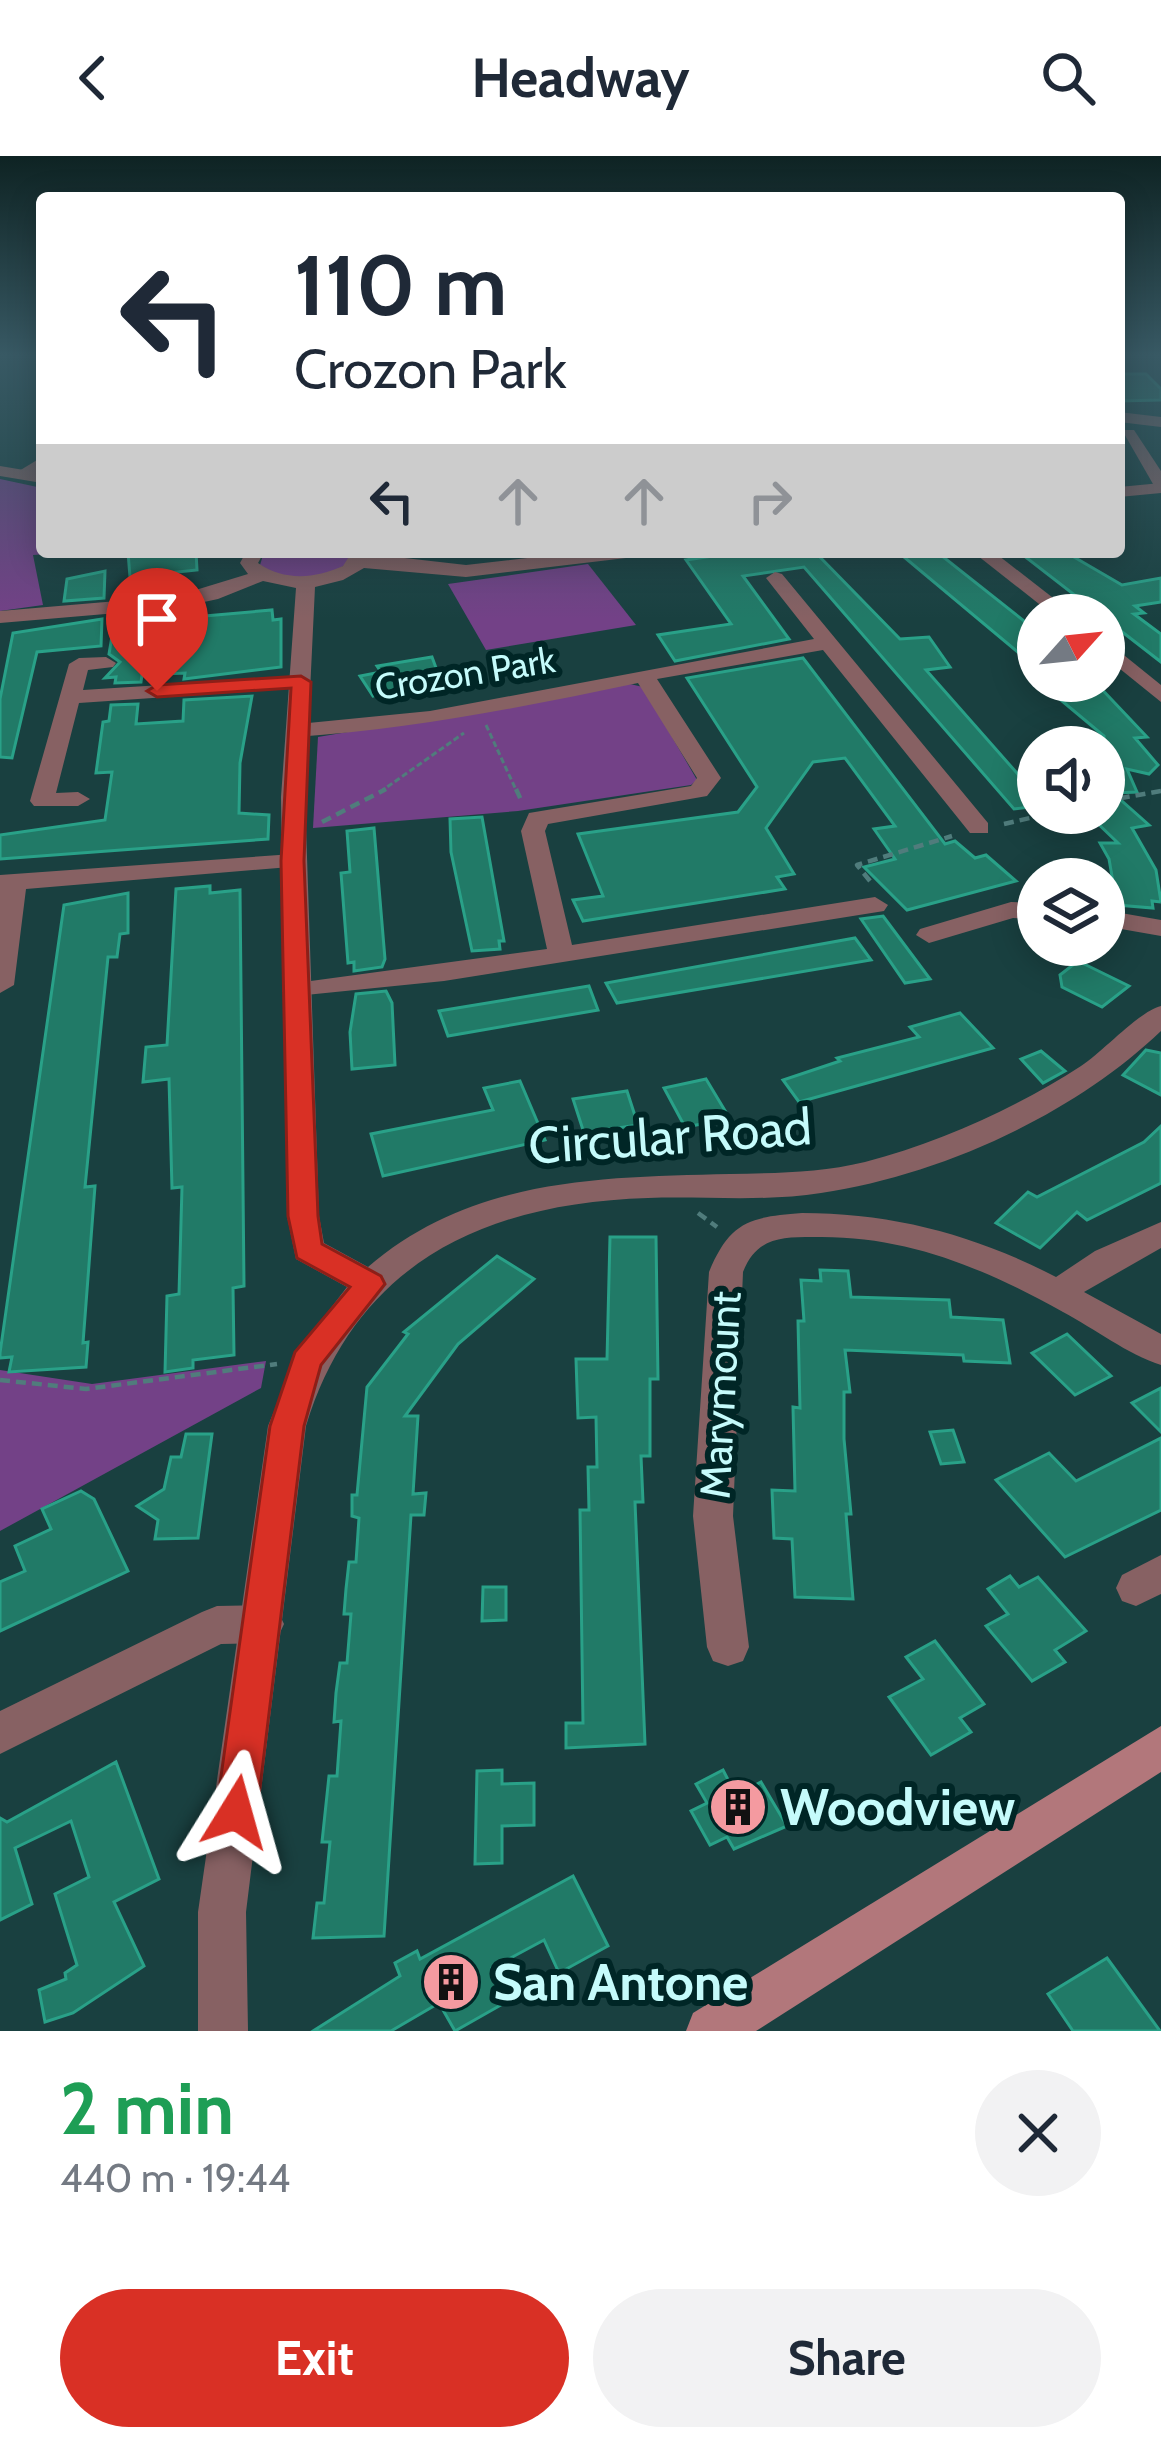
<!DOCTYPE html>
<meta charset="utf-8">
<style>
body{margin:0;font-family:Cabin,sans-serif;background:#f2f2f3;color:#1f2937;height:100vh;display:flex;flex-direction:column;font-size:45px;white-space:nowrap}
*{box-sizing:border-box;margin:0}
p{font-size:39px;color:#747a83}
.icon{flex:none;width:66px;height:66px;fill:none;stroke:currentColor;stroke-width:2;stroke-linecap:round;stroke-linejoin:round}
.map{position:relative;height:1875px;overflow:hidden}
.side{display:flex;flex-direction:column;background:#fff;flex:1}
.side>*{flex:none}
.hud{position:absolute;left:36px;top:36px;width:1089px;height:366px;border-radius:12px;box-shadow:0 6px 30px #0003;background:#fff;color:#1f2937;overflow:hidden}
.needle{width:78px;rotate:63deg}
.buttons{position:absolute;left:1017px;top:438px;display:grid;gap:24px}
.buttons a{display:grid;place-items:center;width:108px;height:108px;border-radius:50%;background:#fff;box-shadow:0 6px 30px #0003;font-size:60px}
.pin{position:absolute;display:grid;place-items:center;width:102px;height:102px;color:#fff;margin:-123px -51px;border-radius:50% 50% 50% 0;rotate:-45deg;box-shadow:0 0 12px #0007}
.pin .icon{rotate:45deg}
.me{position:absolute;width:132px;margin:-66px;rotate:8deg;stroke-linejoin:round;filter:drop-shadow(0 0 9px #0008)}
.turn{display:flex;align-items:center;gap:42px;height:252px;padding:0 60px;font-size:54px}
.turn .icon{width:156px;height:156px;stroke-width:2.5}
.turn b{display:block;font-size:84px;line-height:102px}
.lanes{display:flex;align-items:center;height:114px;padding:0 60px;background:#0003;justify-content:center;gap:60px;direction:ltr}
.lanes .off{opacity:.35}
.round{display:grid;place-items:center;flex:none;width:126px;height:126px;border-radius:63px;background:#f2f2f3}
.summary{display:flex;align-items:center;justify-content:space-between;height:204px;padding:0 60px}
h1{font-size:72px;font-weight:800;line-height:90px;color:#1e9e55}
.cta{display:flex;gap:24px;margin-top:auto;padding:24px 60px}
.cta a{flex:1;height:138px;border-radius:72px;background:#d93025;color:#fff;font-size:48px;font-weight:800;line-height:138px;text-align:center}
.cta a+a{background:#f2f2f3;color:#1f2937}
header{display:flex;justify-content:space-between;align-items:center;height:156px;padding:0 60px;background:#fff;font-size:54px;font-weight:800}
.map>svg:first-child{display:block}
.green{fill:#734187}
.building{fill:#217a67;stroke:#29a188;stroke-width:3}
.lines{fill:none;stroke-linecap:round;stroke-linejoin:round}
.path-far1{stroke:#507c7c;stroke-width:3;stroke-dasharray:6 3;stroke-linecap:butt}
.path{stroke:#507c7c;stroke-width:4.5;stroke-dasharray:10 6;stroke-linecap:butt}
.minor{fill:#876163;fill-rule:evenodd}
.tertiary{fill:#876163;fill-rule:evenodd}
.secondary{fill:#b2777b;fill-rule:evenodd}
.route{fill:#d93025;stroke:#8d1f18;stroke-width:3}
.labels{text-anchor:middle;stroke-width:12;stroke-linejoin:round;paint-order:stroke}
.far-street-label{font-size:36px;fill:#c5fbfb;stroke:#002626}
.street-label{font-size:42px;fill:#c5fbfb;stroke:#002626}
.near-street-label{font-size:51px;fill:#c5fbfb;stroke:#002626}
.near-poi-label{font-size:51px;font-weight:bold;fill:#c5fbfb;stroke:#002626;text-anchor:start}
</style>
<header><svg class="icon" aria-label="back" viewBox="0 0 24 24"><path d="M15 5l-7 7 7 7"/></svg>Headway<svg class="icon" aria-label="search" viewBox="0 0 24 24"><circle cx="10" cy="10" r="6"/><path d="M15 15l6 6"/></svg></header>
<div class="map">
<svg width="1161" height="1875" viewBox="0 0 1161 1875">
<rect width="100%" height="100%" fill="#194040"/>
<g class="green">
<polygon points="0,323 42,332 42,396 78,396 33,399 43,449 0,455"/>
<path d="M264,396H353L354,400C335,425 286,429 260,409Z"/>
<polygon points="588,408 636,469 486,494 448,428"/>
<polygon points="630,528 643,531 697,624 691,629 518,655 313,672 318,581"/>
<polygon points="266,1205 261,1232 0,1375 0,1214 92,1228"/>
</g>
<g class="building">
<polygon points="1119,218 1146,218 1161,233 1161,244 1119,245"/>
<polygon points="128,396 196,396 197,414 130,421"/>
<polygon points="740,396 815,396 900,483 929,481 950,511 926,514 1038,641 1038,650 1014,653 804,411 743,420 789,483 675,505 658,479 731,468 686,404"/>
<polygon points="898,396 937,396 1038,476 1038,513"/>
<polygon points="1019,396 1067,397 1122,429 1161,422 1161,446 1135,450 1144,457 1134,458 1161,478 1161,506"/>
<polygon points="105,415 104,442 64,445 67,423"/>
<polygon points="272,454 273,464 281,463 281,511 184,523 185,517 142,519 141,526 115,527 116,521 105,522 120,506 109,498 114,468"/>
<polygon points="102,463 101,490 37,496 12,602 0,601 0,543 13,477"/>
<polygon points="432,501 442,528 373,540 360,520 381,516 377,510"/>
<polygon points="803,502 945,688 955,685 975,702 986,699 1016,725 907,754 864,711 895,703 874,673 895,670 845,602 813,606 766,672 794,718 777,721 785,733 583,765 573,744 603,740 578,678 738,656 757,631 687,522"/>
<polygon points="1038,525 1094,525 1147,581 1135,582 1158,609 1149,618 1127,613 1137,636 1113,637 1149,669 1132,672 1156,714 1161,746 1152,745 1153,752 1117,749 1109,703 1100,687 1118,687 1091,661 1104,659 1104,580"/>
<polygon points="252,540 240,607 239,657 269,659 268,683 0,703 0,679 105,664 112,616 96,617 103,566 109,565 111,549 138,548 136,568 183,565 184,544"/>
<polygon points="482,661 504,785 499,785 500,793 472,795 451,696 450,663"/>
<polygon points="374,672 385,803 382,811 354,815 354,806 348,807 341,717 350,716 347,675"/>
<polygon points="210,730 210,737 240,734 244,1130 233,1132 234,1199 193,1204 193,1212 165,1216 167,1140 179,1138 182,1031 172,1032 169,923 143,926 146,891 167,889 176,733"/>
<polygon points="128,737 128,777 120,778 117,801 108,801 85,1031 95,1030 83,1187 88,1186 86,1211 9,1216 12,1201 0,1202 0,1197 64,749"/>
<polygon points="883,760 930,823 905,827 861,763"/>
<polygon points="855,782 871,804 617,847 606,827"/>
<polygon points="1078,805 1129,830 1102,851 1062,831 1060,819"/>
<polygon points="589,830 598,854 448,880 439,855"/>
<polygon points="386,835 392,847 395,909 352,913 350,876 356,838"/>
<polygon points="960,857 993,892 799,946 783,924 840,905 837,902 919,881 910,871"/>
<polygon points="1146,894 1161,897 1161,939 1123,919"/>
<polygon points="1041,895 1065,915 1043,927 1021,903"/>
<polygon points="706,923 730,963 685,971 664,932"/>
<polygon points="520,925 545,984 383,1020 371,978 493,954 484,932"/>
<polygon points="627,935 638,969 584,977 573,943"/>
<polygon points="1161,970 1161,1027 1087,1064 1077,1056 1040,1092 996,1067 1028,1036 1037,1041 1144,986"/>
<polygon points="610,1081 656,1081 658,1223 650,1223 650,1300 641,1300 643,1346 635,1346 645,1588 566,1592 566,1567 583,1567 580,1354 589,1354 588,1311 597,1311 596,1261 578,1262 576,1203 607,1203"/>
<polygon points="497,1100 534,1123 458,1188 405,1260 418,1260 413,1338 426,1337 424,1359 411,1359 384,1780 313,1782 317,1747 324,1747 330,1686 322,1686 329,1620 337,1620 341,1565 334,1566 336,1537 340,1507 347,1507 351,1458 344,1458 346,1433 349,1406 356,1406 359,1362 352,1360 352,1339 357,1339 367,1231 408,1178 404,1176"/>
<polygon points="820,1114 848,1115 851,1141 949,1144 951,1161 1003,1164 1010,1207 964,1205 963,1199 845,1194 850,1236 844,1236 844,1283 851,1358 846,1358 853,1443 795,1441 792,1383 774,1382 772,1334 795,1335 793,1251 800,1252 798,1165 804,1165 801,1124 821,1125"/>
<polygon points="1067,1178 1111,1220 1075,1239 1032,1197"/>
<polygon points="1161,1232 1161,1276 1132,1247"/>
<polygon points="953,1274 964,1306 941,1308 930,1276"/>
<polygon points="186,1278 212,1278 198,1382 155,1383 158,1364 137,1350 164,1333 171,1301 181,1301"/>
<polygon points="1161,1282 1161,1354 1065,1401 996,1324 1049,1297 1076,1325"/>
<polygon points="81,1335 94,1343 128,1415 0,1475 0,1426 25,1415 15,1390 51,1373 42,1353"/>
<polygon points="1010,1420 1019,1431 1038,1421 1086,1475 1055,1494 1065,1506 1032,1525 986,1470 1008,1458 988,1433"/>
<polygon points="483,1431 506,1431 506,1464 482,1465"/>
<polygon points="935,1485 984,1548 960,1562 971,1576 931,1599 889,1541 923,1523 906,1501"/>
<polygon points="116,1606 159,1723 114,1746 144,1810 73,1857 45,1866 39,1834 66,1823 65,1817 77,1809 55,1738 89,1721 71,1665 15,1692 32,1748 0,1764 0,1662 7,1666"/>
<polygon points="502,1614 502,1628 534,1627 534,1669 502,1670 502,1707 475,1708 477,1615"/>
<polygon points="723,1614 736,1639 761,1626 787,1670 734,1693 727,1681 710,1689 691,1655 707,1647 696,1628"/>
<polygon points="573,1720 608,1790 559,1817 544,1784 492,1812 508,1845 455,1875 439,1847 391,1875 313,1875 400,1820 395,1807 417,1795 420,1803"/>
<polygon points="1107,1802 1160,1875 1073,1875 1048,1838"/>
</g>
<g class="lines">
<g class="path-far1">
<polyline points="486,569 517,636"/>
<polyline points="380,636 464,577"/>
</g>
<g class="path">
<polyline points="516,633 522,646"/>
<polyline points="1104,645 1161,635"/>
<polyline points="322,666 386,633"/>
<polyline points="1004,668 1051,657"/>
<polyline points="870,725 857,709 952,680"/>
<polyline points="698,1057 717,1071"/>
<polyline points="0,1224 86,1233 277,1208"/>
</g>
<g class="minor">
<polygon points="1119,256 1161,261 1161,271 1119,266"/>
<polygon points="1122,274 1134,274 1161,315 1161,333 1153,328"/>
<polygon points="42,301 42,313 28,322 14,318"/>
<path d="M775,416L782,418L988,667V677H970L823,494L657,523L721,622L707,640L548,668L545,675L572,789L875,741L888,749L884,755L444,825L286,841L282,835L286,829L296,827L547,793L521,675L529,657L691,630L697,622L638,527C524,551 412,573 296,581L288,579V569L430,555L814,483L766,422Z"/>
<polygon points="106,501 116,507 113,511 88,514 83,534 301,520 312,526 301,532 79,547 56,637 78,636 90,643 78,650 34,650 30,645 69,508 79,502"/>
<polygon points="293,698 306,705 302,710 26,733 14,829 0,837 0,719"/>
<polygon points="1011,746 1038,747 1038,763 1013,762 929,787 916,779 920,773"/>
<polygon points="1104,754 1161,764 1161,780 1104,770"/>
<path d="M802,1057C893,1057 975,1079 1056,1121L1095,1095L1161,1066V1092L1084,1136L1161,1178V1209C1127,1198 1095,1173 1063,1156C986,1113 908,1080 818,1081C783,1081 757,1080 743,1116L733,1360L749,1491L743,1505L728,1510L713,1505L707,1491L693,1360L709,1116C730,1065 750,1061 802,1057Z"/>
<polygon points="1161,1399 1161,1438 1136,1450 1122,1445 1116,1432 1122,1419"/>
<polygon points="263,1449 278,1455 284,1468 278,1481 263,1487 221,1488 0,1598 0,1555 202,1456 217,1450"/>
</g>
<g class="tertiary">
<polygon points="0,310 42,317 42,327 0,320"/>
<polygon points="1161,327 1161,337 1119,341 1119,331"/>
<path d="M246,396H264L258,407C284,425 314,423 343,410L352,396L466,409L579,396H635L626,402L466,421L364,412L343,424L315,431L305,641L319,1060L324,1087L368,1111C471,1022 600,1021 730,1018C776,1017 820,1017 865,1006C941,986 1016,952 1081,910C1104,895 1138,856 1161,850V875C1073,959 941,1019 821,1037C765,1046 704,1040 648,1042C486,1047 356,1106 306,1270L246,1756L248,1875H198V1756L268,1270L300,1192L347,1131L296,1103L287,1060L281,641L296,432L263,425L218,443L176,452L0,467V455L176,440L248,418L240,407Z"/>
<polygon points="973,396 994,396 1075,459 1053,459"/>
<polygon points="1104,483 1161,529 1161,546 1104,500"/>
</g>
<polygon class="secondary" points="1161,1570 1161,1616 756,1875 686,1875 693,1857"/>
</g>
<linearGradient id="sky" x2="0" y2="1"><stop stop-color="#0e2323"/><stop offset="0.43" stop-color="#385964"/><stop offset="1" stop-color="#385964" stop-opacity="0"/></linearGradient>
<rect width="1161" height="463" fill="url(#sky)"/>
<polygon class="route" points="301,520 311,526 304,705 318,1060 322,1088 381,1120 385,1128 321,1209 304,1270 257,1656 251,1670 236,1676 222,1670 216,1656 270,1270 295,1196 350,1131 297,1102 288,1060 281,705 291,532 157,541 147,535 157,529"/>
<defs>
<symbol id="building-disc" viewBox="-11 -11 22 22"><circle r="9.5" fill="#f49aa0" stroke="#002626"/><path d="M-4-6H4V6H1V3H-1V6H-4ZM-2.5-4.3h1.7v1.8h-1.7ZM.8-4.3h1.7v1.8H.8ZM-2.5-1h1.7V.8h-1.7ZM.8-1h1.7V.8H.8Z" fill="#111"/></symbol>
</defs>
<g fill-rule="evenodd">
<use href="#building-disc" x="705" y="1618" width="66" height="66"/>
<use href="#building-disc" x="418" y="1793" width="66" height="66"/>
</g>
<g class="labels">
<g class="far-street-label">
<text transform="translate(465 517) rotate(-9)" y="13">Crozon Park</text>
</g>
<g class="street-label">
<text transform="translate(720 1239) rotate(-87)" y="15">Marymount</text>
</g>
<g class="near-street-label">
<text transform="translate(670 980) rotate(-4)" y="18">Circular Road</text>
</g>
<g class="near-poi-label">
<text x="780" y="1669">Woodview</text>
<text x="493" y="1844">San Antone</text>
</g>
</g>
</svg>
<div class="buttons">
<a><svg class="needle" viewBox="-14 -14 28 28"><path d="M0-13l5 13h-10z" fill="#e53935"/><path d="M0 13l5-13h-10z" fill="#747a83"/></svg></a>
<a><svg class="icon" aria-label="sound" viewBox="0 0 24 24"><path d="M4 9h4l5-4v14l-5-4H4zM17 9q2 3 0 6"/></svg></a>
<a><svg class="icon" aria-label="layers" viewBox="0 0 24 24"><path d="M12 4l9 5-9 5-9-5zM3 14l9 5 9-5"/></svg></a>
</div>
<div class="pin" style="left:157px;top:535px;background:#d93025"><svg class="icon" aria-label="arrive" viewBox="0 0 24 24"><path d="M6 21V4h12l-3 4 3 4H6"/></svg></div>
<svg class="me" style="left:236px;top:1656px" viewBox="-20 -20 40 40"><path d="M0-17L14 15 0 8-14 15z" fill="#d93025" stroke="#fff" stroke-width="4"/></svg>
<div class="hud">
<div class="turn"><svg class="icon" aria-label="left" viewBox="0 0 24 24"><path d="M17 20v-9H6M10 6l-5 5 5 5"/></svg><div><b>110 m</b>Crozon Park</div></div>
<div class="lanes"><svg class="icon" aria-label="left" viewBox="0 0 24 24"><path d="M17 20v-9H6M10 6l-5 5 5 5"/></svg><svg class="icon off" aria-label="ahead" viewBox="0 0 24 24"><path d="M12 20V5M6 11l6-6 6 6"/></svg><svg class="icon off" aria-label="ahead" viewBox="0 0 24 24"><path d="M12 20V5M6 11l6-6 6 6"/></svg><svg class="icon off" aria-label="right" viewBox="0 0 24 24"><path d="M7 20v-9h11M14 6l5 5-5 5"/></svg></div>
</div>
</div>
<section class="side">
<div class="summary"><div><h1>2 min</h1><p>440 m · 19:44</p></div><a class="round"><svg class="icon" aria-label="close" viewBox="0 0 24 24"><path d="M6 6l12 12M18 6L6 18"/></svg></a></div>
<div class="cta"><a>Exit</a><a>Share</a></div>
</section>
